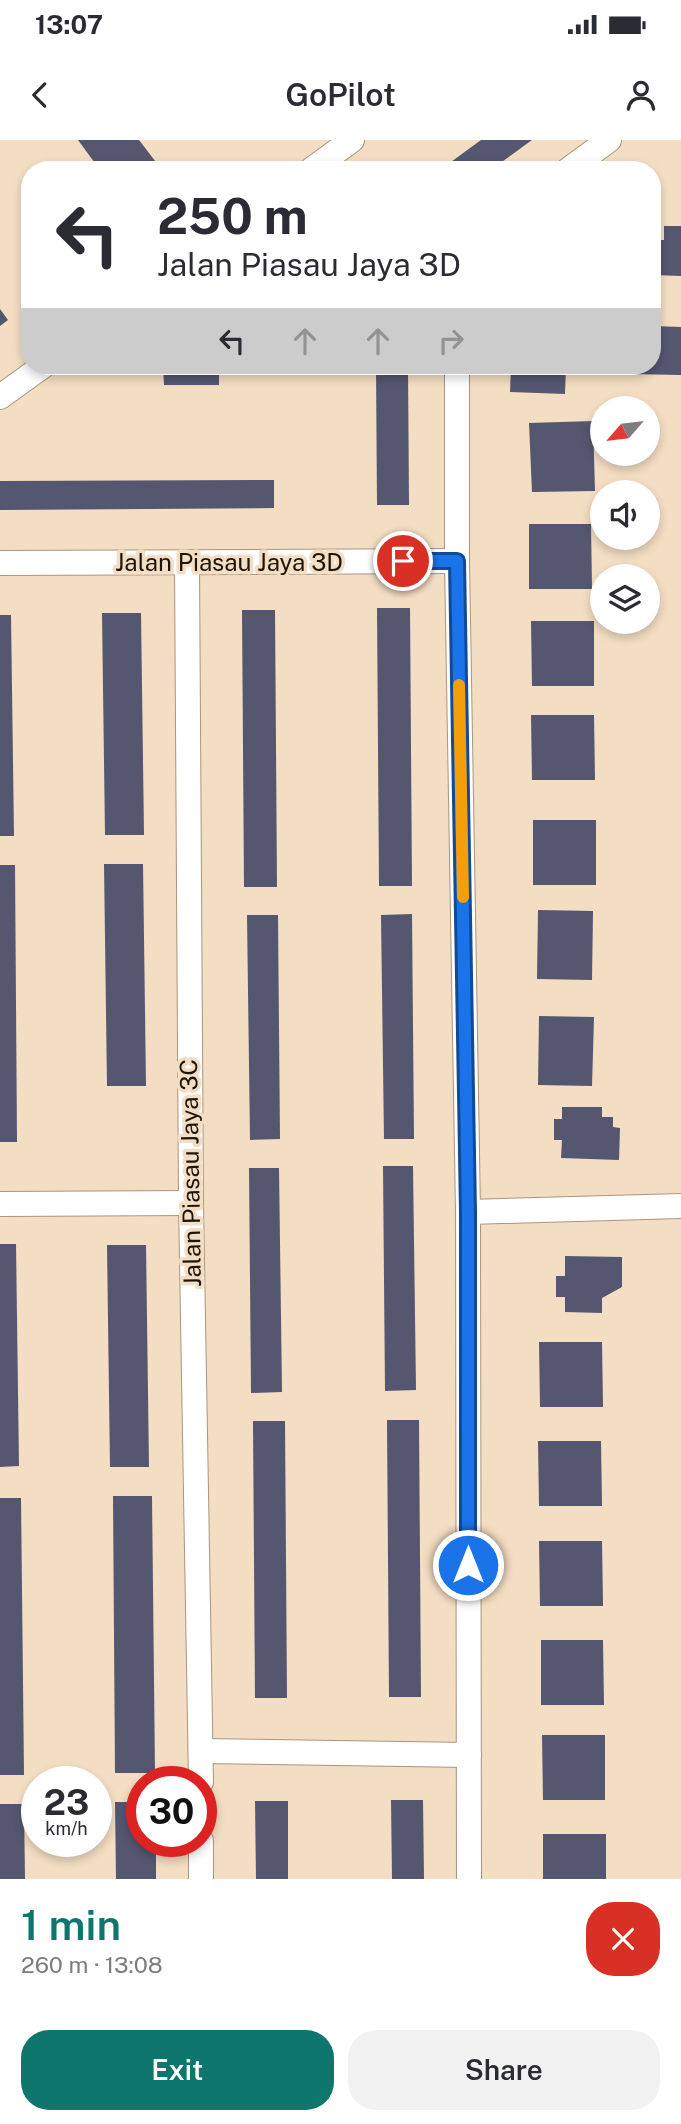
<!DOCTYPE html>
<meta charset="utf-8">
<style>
body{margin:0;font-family:"Public Sans",sans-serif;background:#f2f2f3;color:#2b2b33;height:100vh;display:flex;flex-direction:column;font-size:26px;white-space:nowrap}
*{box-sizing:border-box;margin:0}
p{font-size:23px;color:#7c7c81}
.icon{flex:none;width:38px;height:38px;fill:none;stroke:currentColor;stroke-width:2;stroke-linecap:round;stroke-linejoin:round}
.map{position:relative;height:1739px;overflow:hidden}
.side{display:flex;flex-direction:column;background:#fff;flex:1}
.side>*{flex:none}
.banner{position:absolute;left:21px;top:21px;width:640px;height:214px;border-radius:28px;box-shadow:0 4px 10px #0003;background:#fff;color:#2b2b33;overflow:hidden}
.needle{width:46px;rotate:242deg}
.tools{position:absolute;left:590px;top:256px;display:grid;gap:14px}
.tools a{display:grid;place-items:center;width:70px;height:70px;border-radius:50%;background:#fff;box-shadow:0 4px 10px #0003;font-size:35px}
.speed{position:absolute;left:21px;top:1626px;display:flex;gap:14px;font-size:35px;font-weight:700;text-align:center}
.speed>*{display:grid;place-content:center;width:91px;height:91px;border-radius:50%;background:#fff;box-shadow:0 4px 10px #0003;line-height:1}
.speed small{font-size:18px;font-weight:400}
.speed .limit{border:10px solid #d22;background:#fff;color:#111}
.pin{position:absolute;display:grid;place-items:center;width:60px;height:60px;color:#fff;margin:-30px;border:4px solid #fff;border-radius:50%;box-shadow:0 2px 7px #0007}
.me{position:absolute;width:77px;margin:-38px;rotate:0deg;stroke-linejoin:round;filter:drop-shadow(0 0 5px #0008)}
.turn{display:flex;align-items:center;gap:24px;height:147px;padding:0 21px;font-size:32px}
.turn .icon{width:91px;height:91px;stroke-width:2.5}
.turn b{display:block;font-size:49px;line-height:60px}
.lanes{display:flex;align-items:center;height:66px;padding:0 21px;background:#0003;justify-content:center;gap:35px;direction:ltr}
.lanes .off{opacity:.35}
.round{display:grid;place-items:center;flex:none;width:74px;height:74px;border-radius:28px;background:#f2f2f3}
.overview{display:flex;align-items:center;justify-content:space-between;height:119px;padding:0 21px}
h1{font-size:42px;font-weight:600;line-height:52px;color:#0f766e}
.primary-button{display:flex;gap:14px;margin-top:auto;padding:14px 21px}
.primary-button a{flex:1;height:80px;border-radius:28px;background:#0f766e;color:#fff;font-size:28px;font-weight:600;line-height:80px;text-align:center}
.primary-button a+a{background:#f2f2f3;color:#2b2b33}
.status{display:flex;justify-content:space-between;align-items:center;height:49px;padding:0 35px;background:#fff;direction:ltr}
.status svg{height:19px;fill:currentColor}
header{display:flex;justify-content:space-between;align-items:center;height:91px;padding:0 21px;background:#fff;font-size:32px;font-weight:600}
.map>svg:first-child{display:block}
.building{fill:#555670}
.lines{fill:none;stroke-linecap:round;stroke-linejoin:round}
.street-casing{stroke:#aa957d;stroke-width:26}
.street{stroke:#fff;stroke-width:24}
.route-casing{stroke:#114b97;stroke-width:18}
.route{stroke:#1a73e8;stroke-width:12}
.slow{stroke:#f59e0b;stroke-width:12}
.labels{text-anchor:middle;stroke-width:7;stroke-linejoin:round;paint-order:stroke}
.street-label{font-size:24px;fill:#1c150b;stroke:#f3ddc3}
</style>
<div class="status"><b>13:07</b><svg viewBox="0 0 49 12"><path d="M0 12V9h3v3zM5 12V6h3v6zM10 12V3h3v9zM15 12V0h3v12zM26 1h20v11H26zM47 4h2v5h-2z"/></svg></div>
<header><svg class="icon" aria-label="back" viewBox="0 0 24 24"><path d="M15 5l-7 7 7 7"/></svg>GoPilot<svg class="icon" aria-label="person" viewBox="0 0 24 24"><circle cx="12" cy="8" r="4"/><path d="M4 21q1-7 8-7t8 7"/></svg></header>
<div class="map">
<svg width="681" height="1739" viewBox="0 0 681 1739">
<rect width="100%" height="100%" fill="#f3ddc3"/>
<g class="building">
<polygon points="78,0 139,0 162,30 100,30"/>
<polygon points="481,0 532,0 491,30 440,30"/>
<polygon points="664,86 681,86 681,136 653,135 653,100 664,100"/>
<polygon points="0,169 8,180 0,186"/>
<polygon points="653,186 681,187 681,235 629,234 629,226 653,226"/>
<polygon points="163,226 219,226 219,245 164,245"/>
<polygon points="376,226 408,226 409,365 377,365"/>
<polygon points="511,226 566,226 565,254 510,252"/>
<polygon points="593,281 595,351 532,352 529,283"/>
<polygon points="274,340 274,368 0,370 0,341"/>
<polygon points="529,384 591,384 592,449 529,449"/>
<polygon points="377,468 410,468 412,746 379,746"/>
<polygon points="242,470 275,470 277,747 244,747"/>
<polygon points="102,473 141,473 144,695 105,695"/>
<polygon points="0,475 11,475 14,696 0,696"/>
<polygon points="531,481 594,481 594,546 532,546"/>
<polygon points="531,575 594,575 595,640 532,640"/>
<rect x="533" y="680" width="63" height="65"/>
<polygon points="104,724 143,724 146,946 107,946"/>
<polygon points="0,725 15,725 17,1002 0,1002"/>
<polygon points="538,770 593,771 592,840 537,839"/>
<polygon points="412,774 414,999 384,999 381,775"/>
<polygon points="247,775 278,775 280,999 250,1000"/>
<polygon points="539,876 594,877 592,946 538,945"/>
<polygon points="562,967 602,967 602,977 613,977 613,987 620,988 619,1020 561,1018 562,1000 554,1000 554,979 562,979"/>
<polygon points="383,1026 413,1026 416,1250 385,1251"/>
<polygon points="249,1028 279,1028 282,1252 251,1253"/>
<polygon points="0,1104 16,1104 19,1326 0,1327"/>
<polygon points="107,1105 146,1105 149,1327 110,1327"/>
<polygon points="565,1116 622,1117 622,1147 602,1158 602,1173 565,1172 565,1157 556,1157 556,1136 565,1136"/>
<polygon points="539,1202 602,1202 603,1267 540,1267"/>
<polygon points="387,1280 419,1280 421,1557 389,1557"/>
<polygon points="253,1281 285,1281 287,1558 255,1558"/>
<polygon points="538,1301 601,1301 602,1366 539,1366"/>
<polygon points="113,1356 152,1356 155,1633 115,1633"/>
<polygon points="0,1358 21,1358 24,1635 0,1635"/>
<polygon points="539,1401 602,1401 603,1466 540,1466"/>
<polygon points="541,1500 603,1500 604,1565 541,1565"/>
<polygon points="542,1595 605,1595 605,1660 543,1660"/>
<polygon points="391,1660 423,1660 424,1739 392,1739"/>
<polygon points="255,1661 288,1661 288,1739 256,1739"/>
<polygon points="115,1662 142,1662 142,1701 156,1701 156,1739 116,1739"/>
<polygon points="0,1664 24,1664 25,1739 0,1739"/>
<rect x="543" y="1694" width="63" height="45"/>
</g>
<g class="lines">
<defs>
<g id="street">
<polyline points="311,30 352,0"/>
<polyline points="568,30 609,0"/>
<polyline points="457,226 457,421 468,1072 469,1739"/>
<polyline points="0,257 43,226"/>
<polyline points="0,423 457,421"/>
<polyline points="187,424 191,1063 201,1642"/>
<polyline points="0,1064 191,1063"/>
<polyline points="468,1072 681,1066"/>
<polyline points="201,1611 469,1615"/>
<polyline points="201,1701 201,1739"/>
</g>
</defs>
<use href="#street" class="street-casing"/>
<use href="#street" class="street"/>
</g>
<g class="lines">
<defs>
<polyline id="route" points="403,421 457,421 468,1072 468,1425"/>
</defs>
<use href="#route" class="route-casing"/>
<use href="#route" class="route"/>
<polyline class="slow" points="459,545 463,757"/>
</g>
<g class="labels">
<g class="street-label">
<text x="229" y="431">Jalan Piasau Jaya 3D</text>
<text transform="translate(191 1033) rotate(-91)" y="8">Jalan Piasau Jaya 3C</text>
</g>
</g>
</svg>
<div class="tools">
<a><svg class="needle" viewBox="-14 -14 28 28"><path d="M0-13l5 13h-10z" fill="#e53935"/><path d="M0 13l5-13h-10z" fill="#7c7c81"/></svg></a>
<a><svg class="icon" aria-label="sound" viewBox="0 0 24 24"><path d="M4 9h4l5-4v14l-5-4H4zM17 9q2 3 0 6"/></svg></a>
<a><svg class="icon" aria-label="layers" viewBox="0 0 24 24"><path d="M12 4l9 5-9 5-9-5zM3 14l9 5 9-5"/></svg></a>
</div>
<div class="speed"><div>23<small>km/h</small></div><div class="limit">30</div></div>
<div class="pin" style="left:403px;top:421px;background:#d93025"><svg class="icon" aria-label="arrive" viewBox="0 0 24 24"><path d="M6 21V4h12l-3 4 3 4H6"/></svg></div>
<svg class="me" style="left:468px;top:1425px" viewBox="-20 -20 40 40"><circle r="17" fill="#1a73e8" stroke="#fff" stroke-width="3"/><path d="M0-11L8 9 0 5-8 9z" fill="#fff"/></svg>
<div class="banner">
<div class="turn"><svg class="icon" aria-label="left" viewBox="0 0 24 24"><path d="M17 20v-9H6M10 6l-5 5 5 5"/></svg><div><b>250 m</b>Jalan Piasau Jaya 3D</div></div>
<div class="lanes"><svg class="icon" aria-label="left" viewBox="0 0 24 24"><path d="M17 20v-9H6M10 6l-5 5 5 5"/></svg><svg class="icon off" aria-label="ahead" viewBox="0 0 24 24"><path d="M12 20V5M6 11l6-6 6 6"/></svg><svg class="icon off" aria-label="ahead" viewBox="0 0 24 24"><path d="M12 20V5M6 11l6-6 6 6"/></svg><svg class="icon off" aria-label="right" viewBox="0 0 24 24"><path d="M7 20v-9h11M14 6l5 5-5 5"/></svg></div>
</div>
</div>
<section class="side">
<div class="overview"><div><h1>1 min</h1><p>260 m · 13:08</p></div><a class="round" style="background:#d93025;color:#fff"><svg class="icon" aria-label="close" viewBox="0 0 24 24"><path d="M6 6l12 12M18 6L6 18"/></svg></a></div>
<div class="primary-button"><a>Exit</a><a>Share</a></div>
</section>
